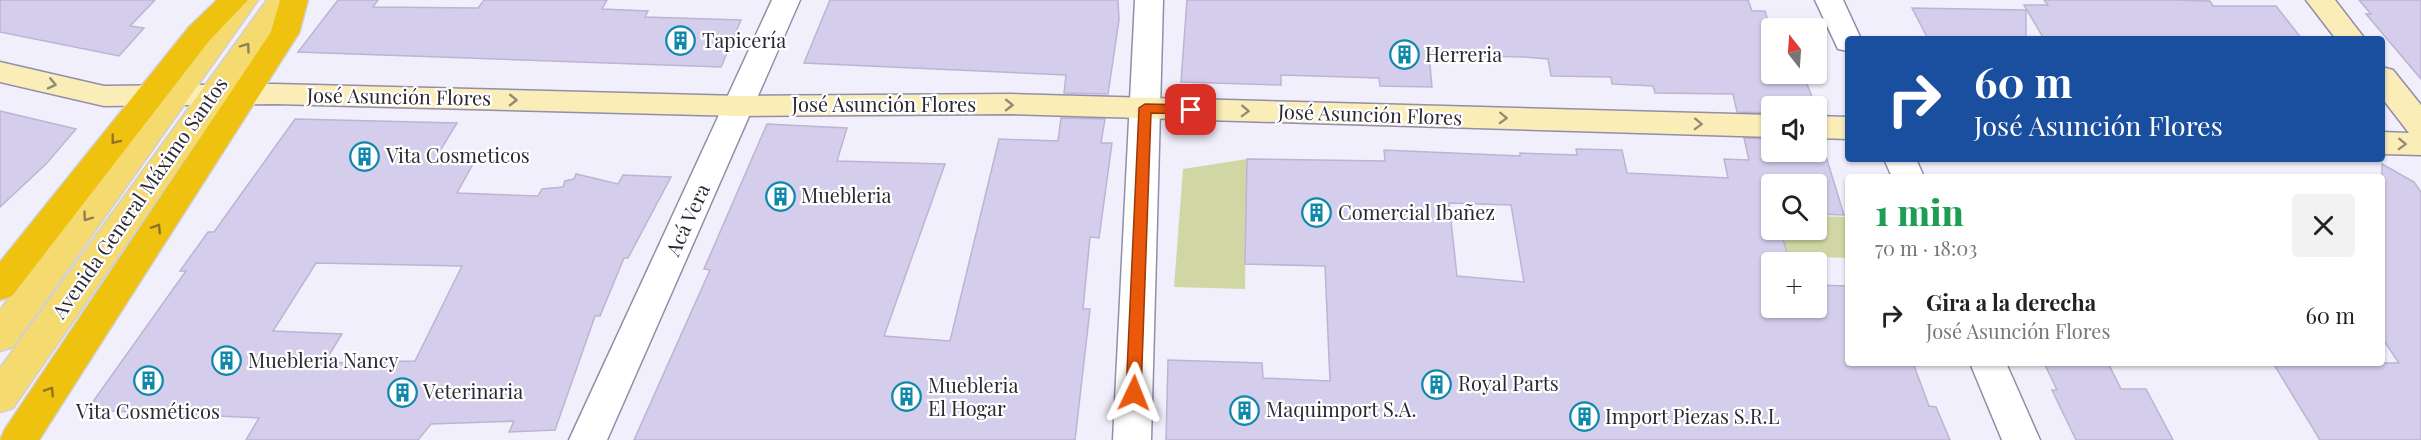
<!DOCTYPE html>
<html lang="es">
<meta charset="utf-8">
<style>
body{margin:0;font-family:"Playfair Display",serif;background:#f2f2f2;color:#222;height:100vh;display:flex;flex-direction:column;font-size:22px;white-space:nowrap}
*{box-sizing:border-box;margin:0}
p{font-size:20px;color:#767676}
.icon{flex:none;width:33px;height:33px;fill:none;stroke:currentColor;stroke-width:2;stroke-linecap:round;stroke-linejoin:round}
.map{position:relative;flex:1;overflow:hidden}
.details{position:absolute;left:1845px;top:174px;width:540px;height:192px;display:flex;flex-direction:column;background:#fff;border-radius:6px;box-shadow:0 2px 4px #0004}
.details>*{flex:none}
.guide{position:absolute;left:1845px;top:36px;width:540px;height:126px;border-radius:6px;box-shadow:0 2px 4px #0004;background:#1a4fa0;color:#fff;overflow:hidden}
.needle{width:39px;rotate:343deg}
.fabs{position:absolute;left:1761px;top:18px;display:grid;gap:12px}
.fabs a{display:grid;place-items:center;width:66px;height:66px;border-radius:6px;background:#fff;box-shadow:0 2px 4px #0004;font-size:30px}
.pin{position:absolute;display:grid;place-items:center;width:51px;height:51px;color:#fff;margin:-26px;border-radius:12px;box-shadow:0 3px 9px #0006}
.me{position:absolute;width:66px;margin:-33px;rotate:2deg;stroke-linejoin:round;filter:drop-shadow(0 0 4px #0008)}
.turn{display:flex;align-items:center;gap:21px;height:126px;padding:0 30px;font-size:27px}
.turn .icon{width:78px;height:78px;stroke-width:2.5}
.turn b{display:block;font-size:42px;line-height:51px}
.round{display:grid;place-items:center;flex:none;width:63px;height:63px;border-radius:6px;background:#f2f2f2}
.head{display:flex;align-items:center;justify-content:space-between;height:102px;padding:0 30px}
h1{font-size:36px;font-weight:800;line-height:45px;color:#1e9e55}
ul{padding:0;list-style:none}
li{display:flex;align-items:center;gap:18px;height:78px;padding:0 30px}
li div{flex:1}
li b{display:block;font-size:22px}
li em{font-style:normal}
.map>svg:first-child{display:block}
.green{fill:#d1d7a4}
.building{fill:#d4ceec;stroke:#bbb4d2;stroke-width:1.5;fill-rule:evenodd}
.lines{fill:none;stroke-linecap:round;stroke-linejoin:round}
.street-casing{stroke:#938da9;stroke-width:3}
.secondary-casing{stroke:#938da9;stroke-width:3}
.primary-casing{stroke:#d0d0d2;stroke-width:3}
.highway-casing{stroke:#d0d0d2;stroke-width:3}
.street{fill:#fff;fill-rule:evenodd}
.secondary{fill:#faedb7;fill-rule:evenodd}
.primary{fill:#f5da70;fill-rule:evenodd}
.highway{fill:#efc210;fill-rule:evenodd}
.oneway{stroke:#908152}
.oneway2{stroke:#928a75}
.oneway3{stroke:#8d7522}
.route{fill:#ea580c;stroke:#983908;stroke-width:1.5}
.labels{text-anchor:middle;stroke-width:4.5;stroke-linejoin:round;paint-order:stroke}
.poi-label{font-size:20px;fill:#2b2833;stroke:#fff;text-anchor:start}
.street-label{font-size:20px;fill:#2b2833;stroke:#fff}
</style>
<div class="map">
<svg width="2421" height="440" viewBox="0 0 2421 440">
<rect width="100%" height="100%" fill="#f2effc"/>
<g class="green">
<polygon points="1247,159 1245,289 1174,287 1183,169"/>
<polygon points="1817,216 1848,217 1848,258 1743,254 1772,230 1816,230"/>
</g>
<g class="building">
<polygon points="0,0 155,0 130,26 144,28 119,56 0,32"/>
<polygon points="338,0 378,0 373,7 478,8 484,0 607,0 602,9 648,11 645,17 741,20 721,67 298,52"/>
<polygon points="830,0 1118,0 1119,20 1108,94 1064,93 1066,75 804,63"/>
<polygon points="1187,0 1748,0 1752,11 1765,11 1769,24 1785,25 1787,28 1772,28 1772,74 1803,74 1813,99 1809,99 1811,106 1772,106 1772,113 1737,112 1733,94 1655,93 1653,86 1612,84 1611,77 1551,76 1548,59 1524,57 1429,55 1432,87 1380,86 1379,78 1281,75 1281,85 1181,82"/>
<polygon points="2044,0 2175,0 2210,1 2213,6 2276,6 2302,39 2044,39 2024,5 2048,5"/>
<polygon points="2359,0 2421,0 2421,79 2366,14 2371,14"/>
<polygon points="1912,8 2026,10 2026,39 1928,39"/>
<polygon points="0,111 76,129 46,164 0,207"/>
<polygon points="1061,118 1105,119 1101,143 1112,143 1099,238 1090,237 1083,309 1090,309 1075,440 634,440 710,270 704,269 767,124 847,128 837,161 945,164 884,336 950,341 999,139 1058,141"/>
<path d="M295,119L457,123L438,154L478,155L457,193L538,196L542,189L563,187L565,181L574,179L576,174L618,184L623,175L671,177L628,258H624L600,316H595L555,430L509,432L514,421L431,424L418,440H246L259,418L87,410L186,271H180L208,232H214ZM316,263L462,266L415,361L324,363L342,334L273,331Z"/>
<path d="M1744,138L1772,139V152H1816V140H1821L1844,215L1816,214V184H1772V230H1780L1790,262H1772V308H1816V285L1848,286V363H1913L1929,406L1936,407L1950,440H1166L1168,360L1262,363L1263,378L1330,381L1325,266L1245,264L1247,159L1385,161L1384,150L1520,156V153L1577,155L1576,149L1622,150L1627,173L1728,178L1724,159L1749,160ZM1449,203L1511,205L1524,282L1457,276Z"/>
<polygon points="2382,164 2414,182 2421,192 2421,440 2320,440 2273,363 2399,363 2382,338"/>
<polygon points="2044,363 2108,363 2121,389 2146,389 2173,440 2076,440 2052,390 2057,390"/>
</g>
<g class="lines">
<defs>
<g id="street">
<polygon points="772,0 800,0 607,440 569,440"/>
<polygon points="1135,0 1163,0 1151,440 1113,440"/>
<polygon points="1815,0 1843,0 1861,39 1848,39 1848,51 1838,49"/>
<polygon points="1884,159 1916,159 1924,177 1892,177"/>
<polygon points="1970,363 2006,363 2040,440 2002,440"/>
</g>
<g id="secondary">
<polygon points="2306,0 2335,0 2365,39 2336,39"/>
<polygon points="0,62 104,86 275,84 740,96 1011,94 1772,115 1772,137 1011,114 740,116 275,104 104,106 0,82"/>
<polygon points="2382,67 2393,70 2421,105 2421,155 2382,154 2382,132 2409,133 2382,98"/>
<polygon points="1816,116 1848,117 1848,139 1816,138"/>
</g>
<g id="primary">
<polygon points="229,0 258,0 13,347 0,351 0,310"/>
<polygon points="267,0 295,0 13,408 0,412 0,368"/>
</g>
<g id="highway">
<polygon points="217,0 248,0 209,41 12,296 0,300 0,262 189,27"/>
<polygon points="280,0 308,0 299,33 39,440 0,440 5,429 271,32"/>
</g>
</defs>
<use href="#street" class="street-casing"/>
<use href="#secondary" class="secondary-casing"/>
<use href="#primary" class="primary-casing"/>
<use href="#highway" class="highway-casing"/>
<use href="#street" class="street"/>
<use href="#secondary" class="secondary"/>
<use href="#primary" class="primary"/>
<use href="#highway" class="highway"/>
</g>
<defs><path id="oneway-chevron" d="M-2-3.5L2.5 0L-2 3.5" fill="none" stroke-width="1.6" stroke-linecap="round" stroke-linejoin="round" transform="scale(1.5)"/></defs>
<g class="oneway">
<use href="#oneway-chevron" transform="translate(246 47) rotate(-54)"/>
<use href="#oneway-chevron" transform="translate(87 217) rotate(126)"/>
</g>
<g class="oneway2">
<use href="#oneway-chevron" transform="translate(52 84) rotate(13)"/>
<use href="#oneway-chevron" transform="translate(513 100) rotate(1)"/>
<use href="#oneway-chevron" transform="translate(1009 105) rotate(1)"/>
<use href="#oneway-chevron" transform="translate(1245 111) rotate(2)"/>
<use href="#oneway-chevron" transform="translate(1503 118) rotate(2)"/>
<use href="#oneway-chevron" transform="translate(1698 124) rotate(2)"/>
<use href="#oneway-chevron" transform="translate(2402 144) rotate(2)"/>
</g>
<g class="oneway3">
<use href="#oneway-chevron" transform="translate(115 140) rotate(128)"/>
<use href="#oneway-chevron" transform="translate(157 228) rotate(-57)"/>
<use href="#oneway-chevron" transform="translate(50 391) rotate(-57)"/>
</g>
<polygon class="route" points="1145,104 1191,105 1198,110 1191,114 1151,113 1141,393 1134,399 1126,393 1139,108"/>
<defs>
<symbol id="building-ring" viewBox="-11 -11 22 22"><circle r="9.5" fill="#fff" stroke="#0e88ab" stroke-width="1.5"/><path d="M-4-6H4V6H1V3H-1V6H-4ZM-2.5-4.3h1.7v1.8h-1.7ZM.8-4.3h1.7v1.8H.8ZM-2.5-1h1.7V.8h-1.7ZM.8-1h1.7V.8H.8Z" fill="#0e88ab"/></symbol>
</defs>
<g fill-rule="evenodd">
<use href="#building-ring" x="664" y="24" width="33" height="33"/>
<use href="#building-ring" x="1388" y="38" width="33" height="33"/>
<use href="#building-ring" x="348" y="140" width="33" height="33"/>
<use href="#building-ring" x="764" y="180" width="33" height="33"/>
<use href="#building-ring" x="1300" y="196" width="33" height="33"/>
<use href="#building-ring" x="210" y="344" width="33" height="33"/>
<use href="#building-ring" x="132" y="364" width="33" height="33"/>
<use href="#building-ring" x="1420" y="368" width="33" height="33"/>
<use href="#building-ring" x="386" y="376" width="33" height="33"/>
<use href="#building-ring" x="890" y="380" width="33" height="33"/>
<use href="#building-ring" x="1228" y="394" width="33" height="33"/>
<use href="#building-ring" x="1568" y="400" width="33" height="33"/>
</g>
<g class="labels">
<g class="poi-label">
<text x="702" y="48">Tapicería</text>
<text x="1425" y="62">Herreria</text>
<text x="386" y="163">Vita Cosmeticos</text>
<text x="801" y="203">Muebleria</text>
<text x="1338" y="220">Comercial Ibañez</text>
<text x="248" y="368">Muebleria Nancy</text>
<text x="1458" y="391">Royal Parts</text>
<text x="928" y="393">Muebleria<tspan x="928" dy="23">El Hogar</tspan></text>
<text x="423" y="399">Veterinaria</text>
<text x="1266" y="417">Maquimport S.A.</text>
<text x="148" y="419" text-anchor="middle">Vita Cosméticos</text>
<text x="1605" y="424">Import Piezas S.R.L</text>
</g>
<g class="street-label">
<text transform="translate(399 97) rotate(1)" y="7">José Asunción Flores</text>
<text x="884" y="112">José Asunción Flores</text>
<text transform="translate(1370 115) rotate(2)" y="7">José Asunción Flores</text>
<text transform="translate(140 198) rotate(-55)" y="7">Avenida General Máximo Santos</text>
<text transform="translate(688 220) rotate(-65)" y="7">Acá Vera</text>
</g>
</g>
</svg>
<div class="fabs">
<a><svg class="needle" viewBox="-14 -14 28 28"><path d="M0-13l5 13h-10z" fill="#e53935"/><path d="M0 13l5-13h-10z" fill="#767676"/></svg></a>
<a><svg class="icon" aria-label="sound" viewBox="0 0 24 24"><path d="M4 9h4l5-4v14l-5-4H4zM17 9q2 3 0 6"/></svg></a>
<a><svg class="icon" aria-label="search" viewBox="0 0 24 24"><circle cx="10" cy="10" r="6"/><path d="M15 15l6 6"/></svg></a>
<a>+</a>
</div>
<div class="pin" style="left:1191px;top:110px;background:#d93025"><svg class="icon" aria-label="arrive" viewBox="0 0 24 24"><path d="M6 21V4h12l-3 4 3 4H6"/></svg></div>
<svg class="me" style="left:1134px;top:393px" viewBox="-20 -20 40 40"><path d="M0-17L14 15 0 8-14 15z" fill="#ea580c" stroke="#fff" stroke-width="4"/></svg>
<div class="guide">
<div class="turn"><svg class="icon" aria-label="right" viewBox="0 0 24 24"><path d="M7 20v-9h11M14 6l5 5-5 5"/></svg><div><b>60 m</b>José Asunción Flores</div></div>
</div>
<section class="details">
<div class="head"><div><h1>1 min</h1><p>70 m · 18:03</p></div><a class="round"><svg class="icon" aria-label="close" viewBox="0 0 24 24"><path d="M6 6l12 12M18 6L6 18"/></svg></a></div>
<ul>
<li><svg class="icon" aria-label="right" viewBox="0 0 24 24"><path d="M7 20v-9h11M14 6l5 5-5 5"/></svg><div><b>Gira a la derecha</b><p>José Asunción Flores</p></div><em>60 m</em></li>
</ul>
</section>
</div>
